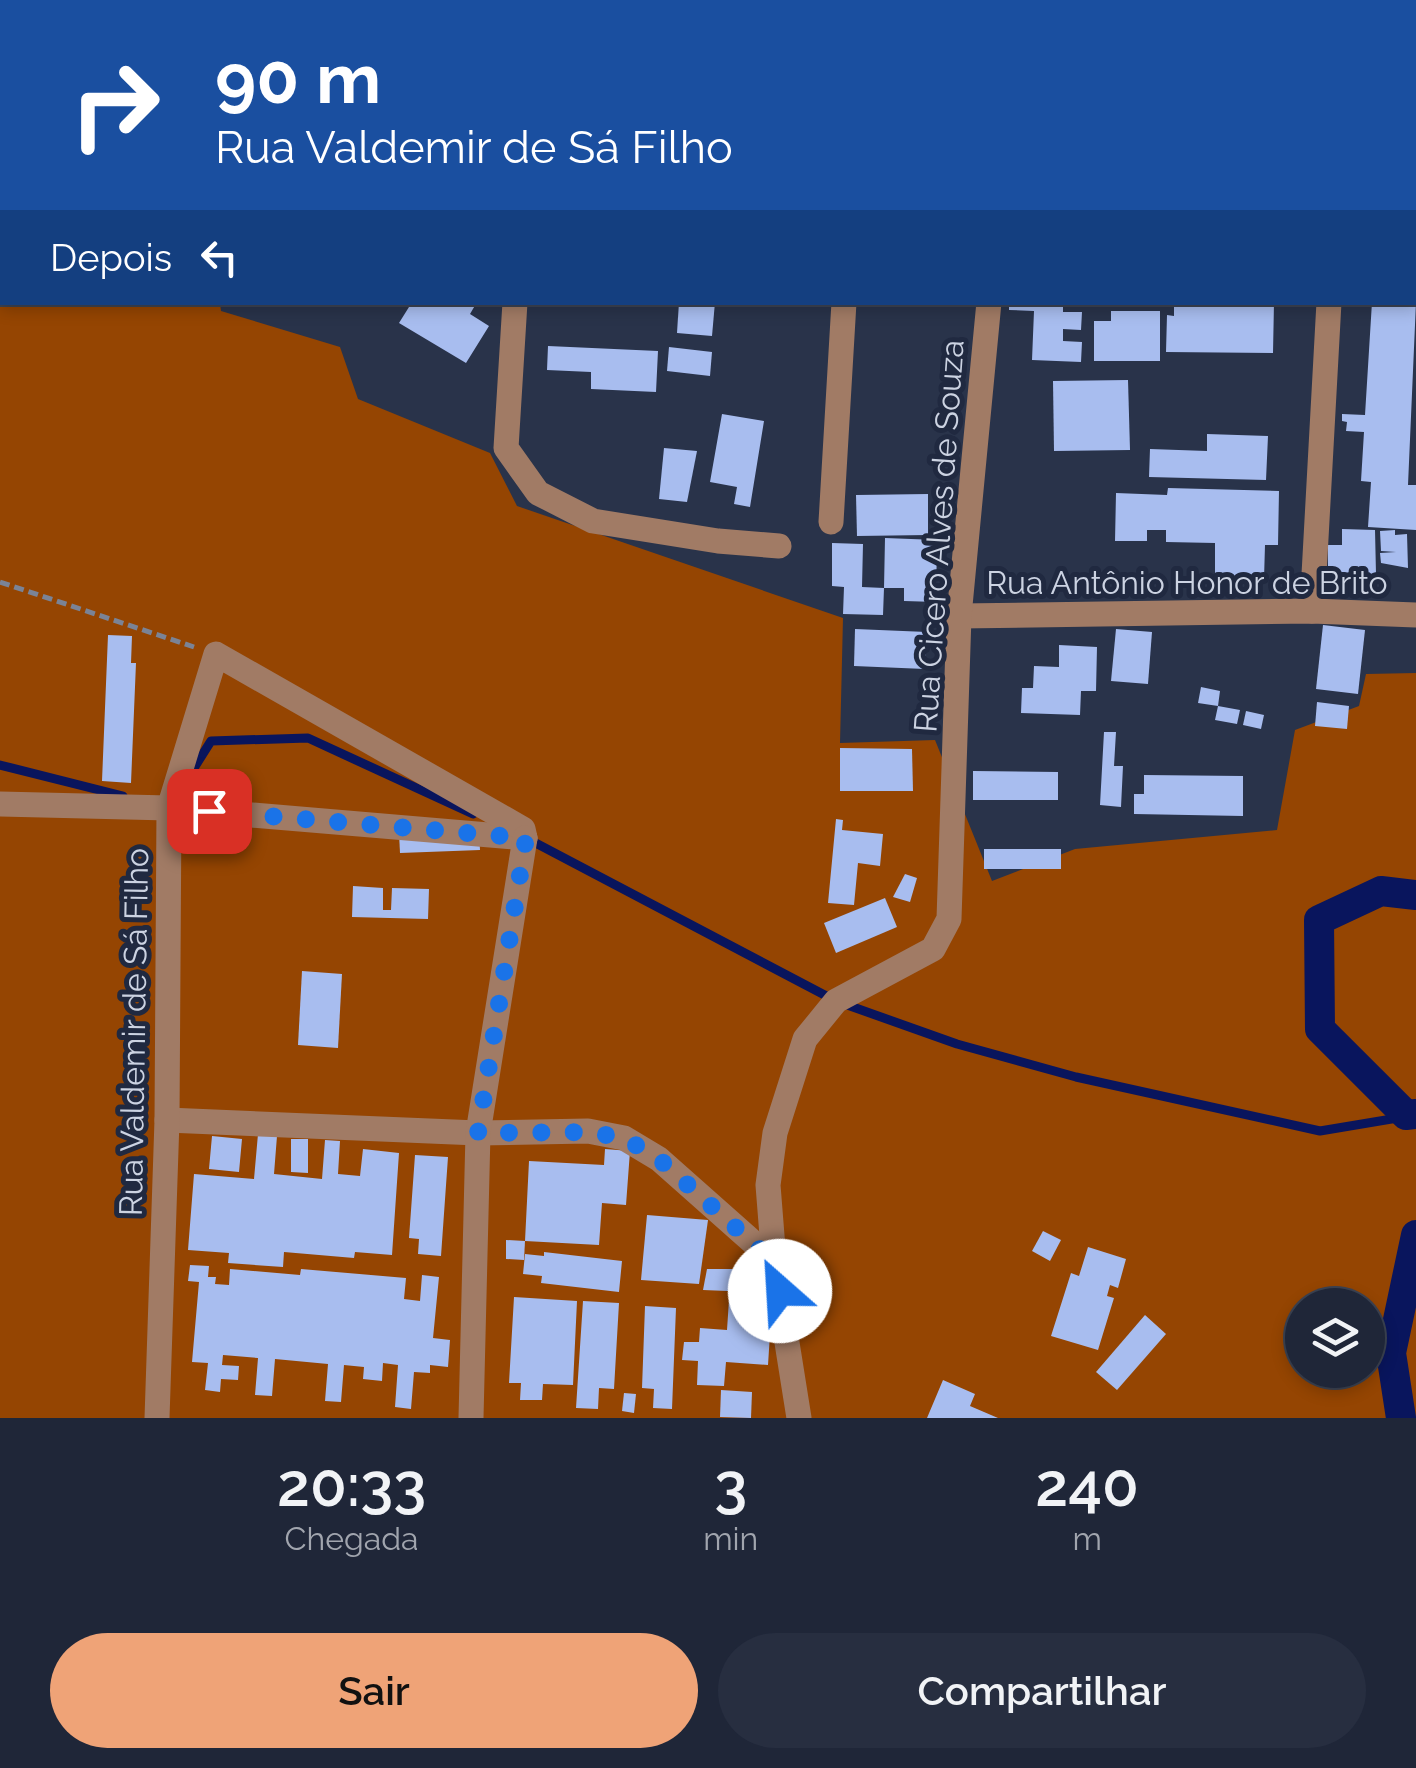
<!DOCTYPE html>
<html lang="pt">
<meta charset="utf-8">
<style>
body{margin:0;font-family:Raleway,sans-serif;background:#272e40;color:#f1f3f6;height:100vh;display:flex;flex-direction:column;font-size:38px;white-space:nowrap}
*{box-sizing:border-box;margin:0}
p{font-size:32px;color:#a1a5ae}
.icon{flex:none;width:55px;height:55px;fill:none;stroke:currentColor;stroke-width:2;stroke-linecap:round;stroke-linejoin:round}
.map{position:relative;height:1418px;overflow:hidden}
.panel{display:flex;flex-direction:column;background:#1f2638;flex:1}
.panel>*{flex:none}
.banner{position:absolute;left:0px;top:0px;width:1418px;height:305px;box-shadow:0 5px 15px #0003,0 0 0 2px #3c4353;background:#1a4fa0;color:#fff;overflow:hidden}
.tools{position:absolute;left:1285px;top:1288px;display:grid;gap:20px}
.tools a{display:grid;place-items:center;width:100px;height:100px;border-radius:50%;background:#1f2638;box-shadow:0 5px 15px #0003,0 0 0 2px #3c4353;font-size:50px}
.pin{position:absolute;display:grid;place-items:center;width:85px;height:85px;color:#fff;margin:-42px;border-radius:20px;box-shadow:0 5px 15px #0006}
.me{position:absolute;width:110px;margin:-55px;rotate:334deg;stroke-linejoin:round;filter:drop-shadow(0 0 8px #0008)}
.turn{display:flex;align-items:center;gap:35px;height:210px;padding:0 50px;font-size:45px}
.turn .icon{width:130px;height:130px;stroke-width:2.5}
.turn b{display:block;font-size:70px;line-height:85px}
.then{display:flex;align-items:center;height:95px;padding:0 50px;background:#0003;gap:20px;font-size:38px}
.eta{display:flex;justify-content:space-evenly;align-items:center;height:170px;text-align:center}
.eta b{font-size:60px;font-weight:600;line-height:70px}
.action{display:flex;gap:20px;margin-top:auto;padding:20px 50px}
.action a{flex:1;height:115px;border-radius:60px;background:#efa377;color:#111;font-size:40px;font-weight:600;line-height:115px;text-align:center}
.action a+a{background:#272e40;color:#f1f3f6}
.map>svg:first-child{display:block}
.forest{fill:#954502;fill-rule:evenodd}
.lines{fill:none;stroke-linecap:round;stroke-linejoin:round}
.stream{stroke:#09155d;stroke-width:9}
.canal{stroke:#09155d;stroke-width:30}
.building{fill:#a8bdef}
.path{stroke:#7a8396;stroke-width:5;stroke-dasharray:10 5;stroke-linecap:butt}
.minor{stroke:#a17b65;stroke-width:25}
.route{stroke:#1a73e8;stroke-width:18;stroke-dasharray:0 32.4}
.labels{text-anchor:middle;stroke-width:10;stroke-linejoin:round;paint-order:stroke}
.street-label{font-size:32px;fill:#ccd3e2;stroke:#202940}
</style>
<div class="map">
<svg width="1416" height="1418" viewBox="0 0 1416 1418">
<rect width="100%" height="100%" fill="#29334a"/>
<path class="forest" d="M0,198L2,302L220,303L221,311L340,347L358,399L490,453L517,506L843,618L840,743L935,740L992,881L1075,849L1277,830L1295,730L1359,706L1366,674L1416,673V1418H0ZM1302,1305H1368V1370H1302Z"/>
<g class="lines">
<g class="stream">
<polyline points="0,765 123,796"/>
<polyline points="189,776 211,741 308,738 473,814"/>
<polyline points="528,839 836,1001 957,1044 1076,1077 1320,1131 1416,1115"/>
</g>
<g class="canal">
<polyline points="1416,895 1381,891 1319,920 1320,1029 1406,1115 1416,1114"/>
<polyline points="1401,1418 1391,1353 1416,1235"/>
</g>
</g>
<g class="building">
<polygon points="401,302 477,302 470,314 489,326 466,363 399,323 409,307"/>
<polygon points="679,302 715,302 712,336 677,333"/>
<polygon points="1009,302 1063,302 1063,312 1082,312 1081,330 1063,329 1063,341 1082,342 1081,362 1032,360 1034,311 1009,310"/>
<polygon points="1174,302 1274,302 1273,353 1166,352 1167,315 1174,316"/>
<polygon points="1372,302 1416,302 1408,485 1416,485 1416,530 1368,527 1371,482 1361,481 1364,432 1346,431 1347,422 1342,421 1342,414 1365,415"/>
<polygon points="1111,311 1160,311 1160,361 1094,361 1094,321 1111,321"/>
<polygon points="548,346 658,351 656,392 591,389 591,372 547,370"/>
<polygon points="669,347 712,352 710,376 667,371"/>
<polygon points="1128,380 1130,450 1054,451 1053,381"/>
<polygon points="722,414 764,421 750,507 734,504 737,487 710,482"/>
<polygon points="1207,434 1268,436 1266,480 1149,477 1150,449 1207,451"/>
<polygon points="664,448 697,451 687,502 659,499"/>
<polygon points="1168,488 1279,491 1278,545 1265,545 1264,579 1215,578 1215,543 1166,542 1166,530 1147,530 1147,541 1115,541 1116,493 1167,495"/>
<polygon points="928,494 928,535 857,536 856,495"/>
<polygon points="1342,529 1375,530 1376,574 1328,575 1328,545 1342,545"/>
<polygon points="1395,530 1395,535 1407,534 1408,568 1381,563 1380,553 1396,552 1381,551 1380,531"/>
<polygon points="885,538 937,540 936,602 904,601 904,588 884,588 883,615 843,614 844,587 832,586 832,543 863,544 862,587 884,588"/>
<polygon points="1323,625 1365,630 1358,694 1316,689"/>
<polygon points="855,629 927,632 925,669 854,666"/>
<polygon points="1116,629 1152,632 1148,684 1111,681"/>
<polygon points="108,635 132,636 131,663 136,663 131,783 102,781"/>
<polygon points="1059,645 1097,647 1096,691 1081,691 1080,715 1021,713 1022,688 1033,688 1034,666 1059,667"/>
<polygon points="1201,687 1220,691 1218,706 1240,710 1237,724 1215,720 1218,706 1198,703"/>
<polygon points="1317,702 1349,706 1347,729 1315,726"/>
<polygon points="1246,711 1264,715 1261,729 1243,725"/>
<polygon points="1104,732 1116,732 1114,766 1123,766 1121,807 1100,805"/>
<polygon points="840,748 912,749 913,791 840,791"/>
<polygon points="973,771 1058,772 1058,800 973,800"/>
<polygon points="1144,775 1243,776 1243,816 1134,814 1134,794 1144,794"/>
<polygon points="836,819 843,820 842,830 883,834 880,866 858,863 854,905 828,903"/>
<polygon points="479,831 480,850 400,853 399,833"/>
<rect x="984" y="849" width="77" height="20"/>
<polygon points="905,874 917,878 910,902 893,897"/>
<polygon points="353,886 383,888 383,910 391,910 392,888 429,889 428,919 352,917"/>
<polygon points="885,898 897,927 836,953 824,923"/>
<polygon points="302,971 342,974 338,1048 298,1045"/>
<polygon points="258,1134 277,1136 274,1174 322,1179 325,1140 340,1141 338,1174 360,1176 363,1149 399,1153 392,1255 355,1252 354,1258 284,1252 283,1267 228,1263 229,1253 188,1250 194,1174 254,1179"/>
<polygon points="212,1136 242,1139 239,1172 209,1169"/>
<polygon points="291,1139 308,1139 308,1173 291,1172"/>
<polygon points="605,1149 630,1151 626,1205 602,1203 599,1245 525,1241 529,1161 604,1165"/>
<polygon points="415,1155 448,1157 441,1256 418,1254 419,1239 409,1238"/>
<polygon points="647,1215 708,1220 699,1284 641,1280"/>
<polygon points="1043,1231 1061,1240 1050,1261 1032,1251"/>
<polygon points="506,1240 525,1241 524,1260 506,1259"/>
<polygon points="1088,1247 1126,1259 1118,1288 1110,1285 1107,1296 1114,1298 1098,1350 1051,1336 1071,1273 1079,1276"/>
<polygon points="544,1252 622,1261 619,1292 541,1283 542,1276 523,1274 525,1254 544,1256"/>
<polygon points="190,1265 209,1266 208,1277 216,1277 215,1284 229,1285 230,1269 300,1275 301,1269 406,1278 404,1299 420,1301 422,1275 439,1277 433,1338 450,1340 448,1367 430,1365 430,1373 414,1372 411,1409 395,1407 398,1365 383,1363 382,1381 363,1379 364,1367 344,1365 341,1402 325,1401 328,1364 275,1359 272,1396 255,1395 258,1358 223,1355 222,1365 239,1366 238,1380 221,1379 220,1392 205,1390 208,1363 192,1362 199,1282 188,1281"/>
<polygon points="707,1269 747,1269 775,1293 703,1290"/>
<polygon points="514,1297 577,1301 573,1385 543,1384 542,1400 520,1400 521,1383 509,1383"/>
<polygon points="729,1300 772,1303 768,1365 726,1362 724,1386 697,1385 698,1361 682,1360 684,1342 699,1342 700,1328 727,1330"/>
<polygon points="583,1301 619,1303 614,1389 599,1388 598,1409 576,1408"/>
<polygon points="645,1306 676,1308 672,1409 653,1408 654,1389 642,1388"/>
<polygon points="1145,1315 1166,1334 1117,1390 1096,1372"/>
<polygon points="943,1380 975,1394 970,1406 998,1418 927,1418"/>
<polygon points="721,1390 752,1392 751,1418 720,1417"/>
<polygon points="624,1393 636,1394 634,1413 622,1411"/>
</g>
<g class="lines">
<polyline class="path" points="0,582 194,647"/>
<g class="minor">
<polyline points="208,2 208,0"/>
<polyline points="531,2 531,0"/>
<polyline points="1013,2 1013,0"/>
<polyline points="1344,2 1344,0"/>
<polyline points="1415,120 1416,120"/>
<polyline points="0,184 2,184"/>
<polyline points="515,302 506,448 538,493 593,521 718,541 779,546"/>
<polyline points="831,522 844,302"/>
<polyline points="1312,611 1329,302"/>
<polyline points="959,616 1312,611 1416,615"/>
<polyline points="0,804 169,808 525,838"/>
<polyline points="167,1120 478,1133 588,1131 624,1138 659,1159 774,1261"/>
<polyline points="157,1418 167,1120 169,808 216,654 523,829 525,838"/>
<polyline points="471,1418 478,1133 525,838"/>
<polyline points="799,1418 774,1261 768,1185 775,1133 805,1039 836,1001 933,949 949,919 959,616 989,302"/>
</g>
</g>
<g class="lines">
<polyline class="route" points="209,811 526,838 478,1133 588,1132 624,1138 659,1159 774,1262 780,1291"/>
</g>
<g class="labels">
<g class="street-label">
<text transform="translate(939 536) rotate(-86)" y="11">Rua Cicero Alves de Souza</text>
<text x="1187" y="594">Rua Antônio Honor de Brito</text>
<text transform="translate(134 1032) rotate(-89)" y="11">Rua Valdemir de Sá Filho</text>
</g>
</g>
</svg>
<div class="tools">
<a><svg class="icon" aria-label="layers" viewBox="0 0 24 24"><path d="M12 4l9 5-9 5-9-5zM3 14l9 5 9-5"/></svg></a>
</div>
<div class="pin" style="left:209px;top:811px;background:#d93025"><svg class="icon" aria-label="arrive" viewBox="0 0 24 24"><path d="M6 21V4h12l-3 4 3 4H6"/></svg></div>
<svg class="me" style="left:780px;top:1291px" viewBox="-20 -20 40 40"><circle r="19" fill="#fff"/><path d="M0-13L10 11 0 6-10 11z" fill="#1a73e8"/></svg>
<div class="banner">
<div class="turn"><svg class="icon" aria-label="right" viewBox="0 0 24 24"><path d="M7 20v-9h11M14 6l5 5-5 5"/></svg><div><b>90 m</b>Rua Valdemir de Sá Filho</div></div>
<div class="then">Depois<svg class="icon" aria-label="left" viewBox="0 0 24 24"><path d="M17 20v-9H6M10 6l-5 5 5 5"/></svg></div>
</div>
</div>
<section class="panel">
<div class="eta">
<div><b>20:33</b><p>Chegada</p></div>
<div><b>3</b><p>min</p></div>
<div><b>240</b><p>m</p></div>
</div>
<div class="action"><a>Sair</a><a>Compartilhar</a></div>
</section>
